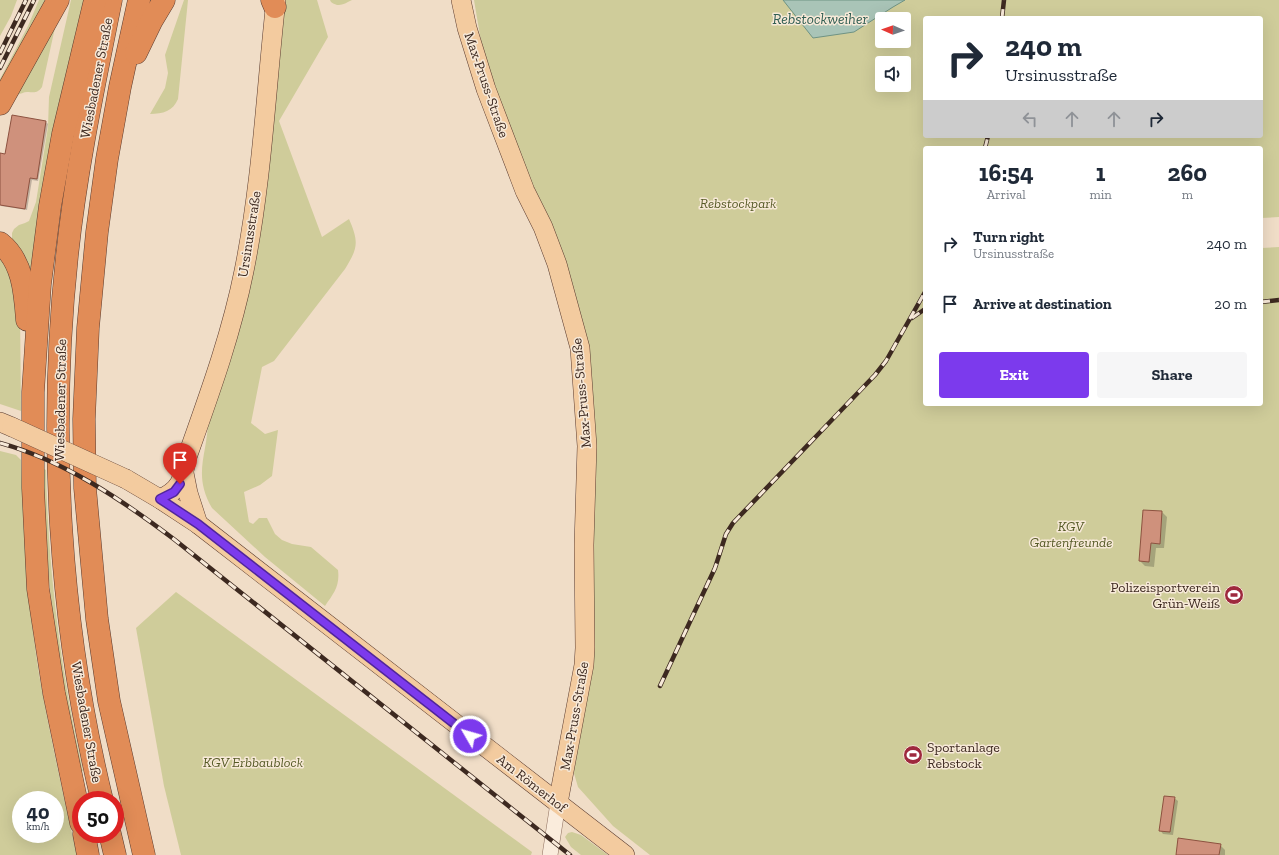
<!DOCTYPE html>
<meta charset="utf-8">
<style>
body{margin:0;font-family:"Zilla Slab",serif;background:#f6f6f7;color:#1f2937;height:100vh;display:flex;flex-direction:column;font-size:15px;white-space:nowrap}
*{box-sizing:border-box;margin:0}
p{font-size:13px;color:#747a83}
.icon{flex:none;width:22px;height:22px;fill:none;stroke:currentColor;stroke-width:2;stroke-linecap:round;stroke-linejoin:round}
.map{position:relative;flex:1;overflow:hidden}
.side{position:absolute;left:923px;top:146px;width:340px;height:260px;display:flex;flex-direction:column;background:#fff;border-radius:4px;box-shadow:0 4px 16px #0002}
.side>*{flex:none}
.top-card{position:absolute;left:923px;top:16px;width:340px;height:122px;border-radius:4px;box-shadow:0 4px 16px #0002;background:#fff;color:#1f2937;overflow:hidden}
.needle{width:26px;rotate:272deg}
.fabs{position:absolute;left:875px;top:12px;display:grid;gap:8px}
.fabs a{display:grid;place-items:center;width:36px;height:36px;border-radius:4px;background:#fff;box-shadow:0 4px 16px #0002;font-size:20px}
.speed{position:absolute;left:12px;top:791px;display:flex;gap:8px;font-size:20px;font-weight:700;text-align:center}
.speed>*{display:grid;place-content:center;width:52px;height:52px;border-radius:50%;background:#fff;box-shadow:0 4px 16px #0002;line-height:1}
.speed small{font-size:10px;font-weight:400}
.speed .limit{border:6px solid #d22;background:#fff;color:#111}
.pin{position:absolute;display:grid;place-items:center;width:34px;height:34px;color:#fff;margin:-41px -17px;border-radius:50% 50% 50% 0;rotate:-45deg;box-shadow:0 0 4px #0007}
.pin .icon{rotate:45deg}
.me{position:absolute;width:44px;margin:-22px;rotate:308deg;stroke-linejoin:round;filter:drop-shadow(0 0 3px #0008)}
.turn{display:flex;align-items:center;gap:14px;height:84px;padding:0 16px;font-size:18px}
.turn .icon{width:52px;height:52px;stroke-width:2.5}
.turn b{display:block;font-size:28px;line-height:34px}
.lanes{display:flex;align-items:center;height:38px;padding:0 16px;background:#0003;justify-content:center;gap:20px;direction:ltr}
.lanes .off{opacity:.35}
.eta{display:flex;justify-content:space-evenly;align-items:center;height:68px;text-align:center}
.eta b{font-size:24px;font-weight:700;line-height:28px}
.button{display:flex;gap:8px;margin-top:auto;padding:8px 16px}
.button a{flex:1;height:46px;border-radius:4px;background:#7c3aed;color:#fff;font-size:16px;font-weight:700;line-height:46px;text-align:center}
.button a+a{background:#f6f6f7;color:#1f2937}
ul{padding:0;list-style:none}
li{display:flex;align-items:center;gap:12px;height:60px;padding:0 16px}
li div{flex:1}
li b{display:block;font-size:15px}
li em{font-style:normal}
.map>svg:first-child{display:block}
.green{fill:#cfcc9a;fill-rule:evenodd}
.water{fill:#a9c4b7;stroke:#6f9384}
.shadow{fill:#0003}
.building{fill:#cf917c;stroke:#8d5240}
.lines{fill:none;stroke-linecap:round;stroke-linejoin:round}
.minor-casing{stroke:#8d6d5c;stroke-width:16}
.major-casing{stroke:#5b3c30;stroke-width:20}
.highway-casing{stroke:#5b3c30;stroke-width:23}
.minor{stroke:#faecdc;stroke-width:15}
.major{stroke:#f3cb9f;stroke-width:19}
.highway{stroke:#e18c57;stroke-width:22}
.rail-casing{stroke:#3d2920;stroke-width:4.5}
.rail{stroke:#f7e9d8;stroke-width:3;stroke-dasharray:9;stroke-linecap:butt}
.major-bridge-casing{stroke:#5b3c30;stroke-width:20;stroke-linecap:butt}
.major-bridge{stroke:#f3cb9f;stroke-width:19}
.route-casing{stroke:#51269a;stroke-width:10}
.route{stroke:#7c3aed;stroke-width:7}
.labels{text-anchor:middle;stroke-width:3;stroke-linejoin:round;paint-order:stroke}
.street-label{font-size:14px;fill:#3d2920;stroke:#f7e9d8}
.park-label{font-size:14px;font-style:italic;fill:#565a26;stroke:#f7e9d8}
.poi-label{font-size:14px;fill:#3d2920;stroke:#f7e9d8;text-anchor:end}
.water-label{font-size:15px;font-style:italic;fill:#2f5d52;stroke:#f7e9d8}
</style>
<div class="map">
<svg width="1279" height="855" viewBox="0 0 1279 855">
<rect width="100%" height="100%" fill="#f0ddc7"/>
<g class="green">
<polygon points="0,0 17,0 11,16 0,36"/>
<polygon points="39,0 50,0 0,91 0,79 28,26"/>
<polygon points="71,0 87,0 32,303 12,242 12,233 14,229 19,225 25,223 29,221 36,202 48,127 49,97"/>
<path d="M184,0H188L178,99C173,111 163,114 150,114L165,88L168,73L165,55Z"/>
<path d="M282,0H317L328,37L279,121L322,237L349,219C359,242 358,248 345,269L274,361L262,367L251,423L265,434L278,430L272,476L260,485L244,492L249,522L253,524L259,518H267L275,534L282,540L292,544L311,547L338,570C340,586 334,593 325,606L265,557L212,508C192,473 208,455 208,419L238,325Z"/>
<path d="M330,0H352C344,4 339,8 331,2Z"/>
<path d="M474,0H1279V217L1261,218V148H925V404H1261V248L1279,247V855H650L613,826L578,787L573,770L586,349L489,89ZM925,18H1261V136H925ZM882,19H904V41H882ZM882,63H904V85H882Z"/>
<path d="M56,23L42,87C37,94 34,92 27,92C24,92 20,94 17,95Z"/>
<polygon points="0,250 5,254 20,310 21,411 0,404"/>
<path d="M0,451L16,455L21,460C24,532 28,604 39,674C50,735 63,795 77,855H0ZM21,800H55V834H21Z"/>
<path d="M42,468L46,470C48,571 61,673 83,771L79,773C69,715 57,657 51,599C46,555 44,512 42,468Z"/>
<polygon points="176,592 532,852 531,855 181,855 164,786 136,628"/>
<polygon points="572,832 581,835 608,855 581,855 571,847 565,837 568,833"/>
</g>
<polygon class="water" points="783,0 905,0 893,7 854,32 813,38"/>
<g class="shadow">
<polygon points="46,122 48,124 38,181 32,180 27,210 1,206 0,154 6,155"/>
<polygon points="1162,512 1167,517 1164,548 1156,548 1154,567 1145,566 1140,561"/>
<polygon points="1174,798 1178,801 1173,835 1163,834 1160,830"/>
<polygon points="1220,845 1225,850 1225,855 1177,855"/>
</g>
<g class="building">
<polygon points="12,115 46,121 37,179 30,178 25,209 0,205 0,153 5,154"/>
<polygon points="1143,510 1162,511 1160,544 1151,543 1149,562 1139,561"/>
<polygon points="1164,796 1175,797 1170,832 1159,831"/>
<polygon points="1178,838 1221,844 1219,855 1176,855"/>
</g>
<g class="lines">
<defs>
<polyline id="minor" points="550,855 558,803"/>
<g id="major">
<polyline points="461,0 467,28 486,89 525,191 543,227 557,264 580,348 587,446 584,545 585,648 584,665 558,803"/>
<polyline points="0,422 12,427"/>
<polyline points="184,473 188,493 198,524"/>
<polyline points="126,479 160,499 198,524 625,855"/>
<path d="M160,499C180,490 183,480 186,460C208,398 231,336 244,271C262,182 266,90 276,0"/>
</g>
<g id="highway">
<polyline points="139,0 120,87 107,159 97,232 88,328 84,419 85,488 97,619 109,701 144,855"/>
<polyline points="272,0 275,7"/>
<polyline points="136,53 152,20 164,0"/>
<polyline points="0,104 58,0"/>
<path d="M0,243C23,261 25,293 27,320"/>
<path d="M102,800C59,623 48,436 67,256C76,170 94,85 111,0"/>
<polyline points="81,823 54,693 38,589 33,488 33,392 40,284 50,206 63,134 95,0"/>
<polyline points="84,834 88,855"/>
<polyline points="110,834 115,855"/>
</g>
</defs>
<use href="#minor" class="minor-casing"/>
<use href="#major" class="major-casing"/>
<use href="#highway" class="highway-casing"/>
<use href="#minor" class="minor"/>
<use href="#major" class="major"/>
<use href="#highway" class="highway"/>
<defs>
<g id="rail">
<polyline points="1002,18 1004,0"/>
<polyline points="0,53 26,0"/>
<polyline points="0,68 34,0"/>
<polyline points="985,148 988,136"/>
<polyline points="1261,302 1279,300"/>
<polyline points="912,318 925,309"/>
<path d="M0,443C65,461 122,500 175,540L570,855"/>
<polyline points="660,686 715,568 726,534 733,523 875,375 886,361 925,292"/>
</g>
</defs>
<use href="#rail" class="rail-casing"/>
<use href="#rail" class="rail"/>
<defs>
<polyline id="major-bridge" points="12,427 126,479"/>
</defs>
<use href="#major-bridge" class="major-bridge-casing"/>
<use href="#major-bridge" class="major-bridge"/>
</g>
<g class="lines">
<defs>
<polyline id="route" points="180,484 174,492 160,499 198,524 470,736"/>
</defs>
<use href="#route" class="route-casing"/>
<use href="#route" class="route"/>
</g>
<defs>
<symbol id="stadium-disc" viewBox="-11 -11 22 22"><circle r="9.5" fill="#9e293e" stroke="#f7e9d8"/><path d="M0-5a6.5 5 0 1 0 0 10a6.5 5 0 1 0 0-10ZM-3.5-1.8h7v3.6h-7Z" fill="#fff"/></symbol>
</defs>
<g fill-rule="evenodd">
<use href="#stadium-disc" x="1223" y="584" width="22" height="22"/>
<use href="#stadium-disc" x="902" y="744" width="22" height="22"/>
</g>
<g class="labels">
<g class="street-label">
<text transform="translate(96 78) rotate(-79)" y="5">Wiesbadener Straße</text>
<text transform="translate(487 85) rotate(71)" y="5">Max-Pruss-Straße</text>
<text transform="translate(249 234) rotate(-81)" y="5">Ursinusstraße</text>
<text transform="translate(581 393) rotate(-95)" y="5">Max-Pruss-Straße</text>
<text transform="translate(60 400) rotate(-89)" y="5">Wiesbadener Straße</text>
<text transform="translate(574 716) rotate(-80)" y="5">Max-Pruss-Straße</text>
<text transform="translate(87 722) rotate(80)" y="5">Wiesbadener Straße</text>
<text transform="translate(532 783) rotate(38)" y="5">Am Römerhof</text>
</g>
<g class="park-label">
<text x="738" y="208">Rebstockpark</text>
<text x="1071" y="531">KGV<tspan x="1071" dy="16">Gartenfreunde</tspan></text>
<text x="253" y="767">KGV Erbbaublock</text>
</g>
<g class="poi-label">
<text x="1220" y="592">Polizeisportverein<tspan x="1220" dy="16">Grün-Weiß</tspan></text>
<text x="927" y="752" text-anchor="start">Sportanlage<tspan x="927" dy="16">Rebstock</tspan></text>
</g>
<g class="water-label">
<text x="820" y="24">Rebstockweiher</text>
</g>
</g>
</svg>
<div class="fabs">
<a><svg class="needle" viewBox="-14 -14 28 28"><path d="M0-13l5 13h-10z" fill="#e53935"/><path d="M0 13l5-13h-10z" fill="#747a83"/></svg></a>
<a><svg class="icon" aria-label="sound" viewBox="0 0 24 24"><path d="M4 9h4l5-4v14l-5-4H4zM17 9q2 3 0 6"/></svg></a>
</div>
<div class="speed"><div>40<small>km/h</small></div><div class="limit">50</div></div>
<div class="pin" style="left:180px;top:484px;background:#d93025"><svg class="icon" aria-label="arrive" viewBox="0 0 24 24"><path d="M6 21V4h12l-3 4 3 4H6"/></svg></div>
<svg class="me" style="left:470px;top:736px" viewBox="-20 -20 40 40"><circle r="17" fill="#7c3aed" stroke="#fff" stroke-width="3"/><path d="M0-11L8 9 0 5-8 9z" fill="#fff"/></svg>
<div class="top-card">
<div class="turn"><svg class="icon" aria-label="right" viewBox="0 0 24 24"><path d="M7 20v-9h11M14 6l5 5-5 5"/></svg><div><b>240 m</b>Ursinusstraße</div></div>
<div class="lanes"><svg class="icon off" aria-label="left" viewBox="0 0 24 24"><path d="M17 20v-9H6M10 6l-5 5 5 5"/></svg><svg class="icon off" aria-label="ahead" viewBox="0 0 24 24"><path d="M12 20V5M6 11l6-6 6 6"/></svg><svg class="icon off" aria-label="ahead" viewBox="0 0 24 24"><path d="M12 20V5M6 11l6-6 6 6"/></svg><svg class="icon" aria-label="right" viewBox="0 0 24 24"><path d="M7 20v-9h11M14 6l5 5-5 5"/></svg></div>
</div>
<section class="side">
<div class="eta">
<div><b>16:54</b><p>Arrival</p></div>
<div><b>1</b><p>min</p></div>
<div><b>260</b><p>m</p></div>
</div>
<ul>
<li><svg class="icon" aria-label="right" viewBox="0 0 24 24"><path d="M7 20v-9h11M14 6l5 5-5 5"/></svg><div><b>Turn right</b><p>Ursinusstraße</p></div><em>240 m</em></li>
<li><svg class="icon" aria-label="arrive" viewBox="0 0 24 24"><path d="M6 21V4h12l-3 4 3 4H6"/></svg><div><b>Arrive at destination</b></div><em>20 m</em></li>
</ul>
<div class="button"><a>Exit</a><a>Share</a></div>
</section>
</div>
